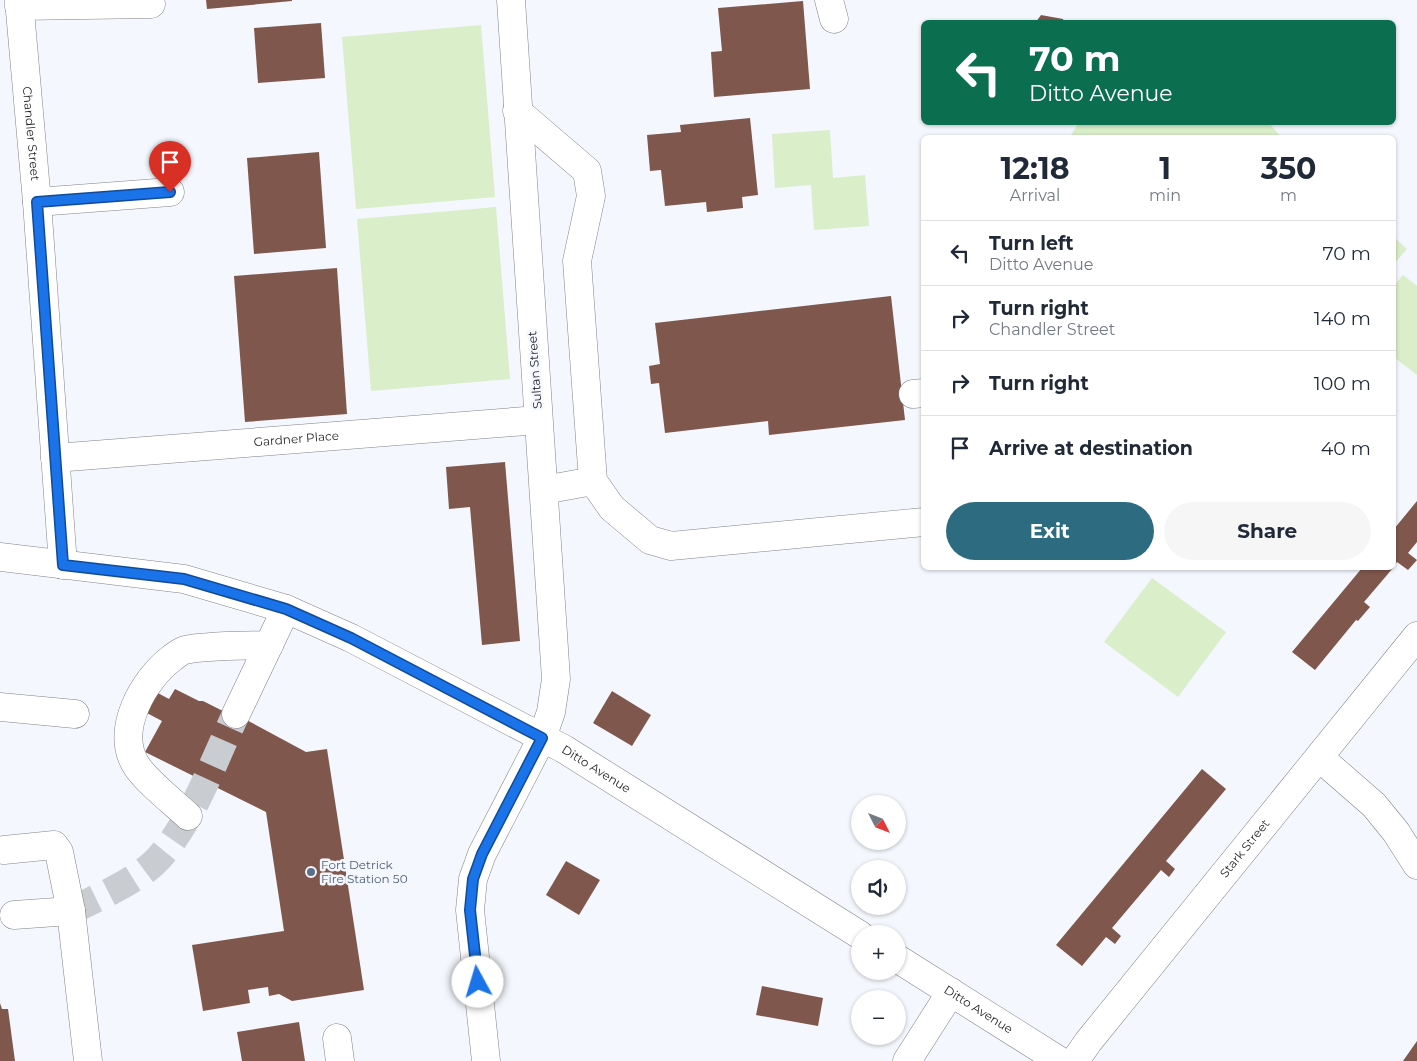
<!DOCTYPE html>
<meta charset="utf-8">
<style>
body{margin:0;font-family:Montserrat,sans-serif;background:#f6f6f7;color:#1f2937;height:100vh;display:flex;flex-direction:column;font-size:19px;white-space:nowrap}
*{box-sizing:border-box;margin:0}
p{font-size:16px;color:#747a83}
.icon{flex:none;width:28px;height:28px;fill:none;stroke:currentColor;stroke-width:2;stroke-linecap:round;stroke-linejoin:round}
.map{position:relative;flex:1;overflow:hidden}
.drawer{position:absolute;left:921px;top:135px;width:475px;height:435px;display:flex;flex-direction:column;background:#fff;border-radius:8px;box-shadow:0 1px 4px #0004}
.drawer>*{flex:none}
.top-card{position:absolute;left:921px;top:20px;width:475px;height:105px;border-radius:8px;box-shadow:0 1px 4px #0004;background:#0b6e4f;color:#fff;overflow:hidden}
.needle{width:32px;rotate:132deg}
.buttons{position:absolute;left:851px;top:795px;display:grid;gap:10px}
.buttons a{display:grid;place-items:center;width:55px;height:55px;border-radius:50%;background:#fff;box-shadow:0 1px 4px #0004;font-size:25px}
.pin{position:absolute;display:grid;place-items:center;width:42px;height:42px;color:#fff;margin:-51px -21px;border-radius:50% 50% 50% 0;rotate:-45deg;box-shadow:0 0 5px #0007}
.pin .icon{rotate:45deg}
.me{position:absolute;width:55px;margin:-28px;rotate:354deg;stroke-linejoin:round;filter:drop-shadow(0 0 4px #0008)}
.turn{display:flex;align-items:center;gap:18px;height:105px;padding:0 25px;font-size:22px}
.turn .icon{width:65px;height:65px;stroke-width:2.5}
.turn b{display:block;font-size:35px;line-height:42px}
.eta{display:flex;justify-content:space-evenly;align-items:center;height:85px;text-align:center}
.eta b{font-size:30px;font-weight:700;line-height:35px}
.button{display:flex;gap:10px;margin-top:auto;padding:10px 25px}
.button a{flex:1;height:58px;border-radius:30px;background:#2d6b81;color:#fff;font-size:20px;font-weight:700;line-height:58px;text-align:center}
.button a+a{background:#f6f6f7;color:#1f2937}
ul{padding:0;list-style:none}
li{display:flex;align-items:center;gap:15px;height:65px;padding:0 25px;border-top:1px solid #e0e1e3}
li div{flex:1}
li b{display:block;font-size:19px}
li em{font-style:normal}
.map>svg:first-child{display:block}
.green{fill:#d9eec9}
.building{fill:#7f574c}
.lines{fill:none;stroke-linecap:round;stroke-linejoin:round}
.minor-tunnel{stroke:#c9ccd1;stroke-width:28;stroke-dasharray:28 14;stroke-linecap:butt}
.minor-casing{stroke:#808388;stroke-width:29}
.minor{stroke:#fff;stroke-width:28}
.route-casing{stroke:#114b97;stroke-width:12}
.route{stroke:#1a73e8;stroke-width:9}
.service-dot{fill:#5c6f8a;stroke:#f4f7fd;stroke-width:2}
.labels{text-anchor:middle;stroke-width:5;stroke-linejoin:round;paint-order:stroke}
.street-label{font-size:12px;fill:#1e1f21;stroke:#f4f7fd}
.service-label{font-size:12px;fill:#4e5e75;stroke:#f4f7fd;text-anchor:start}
</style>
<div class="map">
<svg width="1417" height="1061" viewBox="0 0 1417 1061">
<rect width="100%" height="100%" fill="#f4f7fd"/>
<g class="green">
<polygon points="481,25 495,197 356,209 342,37"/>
<polygon points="1079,122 1269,123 1281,137 1070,137"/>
<polygon points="830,130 833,178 865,175 869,226 814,230 811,185 775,188 772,134"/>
<polygon points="496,207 510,379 371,391 357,219"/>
<polygon points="1394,237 1407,249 1394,264"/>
<polygon points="1403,275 1417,286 1417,375 1394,357 1394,286"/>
<polygon points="1152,578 1226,632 1178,697 1104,642"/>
</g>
<g class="building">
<polygon points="206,0 292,0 292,1 207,9"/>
<polygon points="803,1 810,89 714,97 711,52 722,51 718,8"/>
<polygon points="1041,15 1063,19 1064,22 1036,22"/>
<polygon points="321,23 325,78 258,83 254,28"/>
<polygon points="750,118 758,195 742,197 743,208 707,212 706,202 665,206 661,170 650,171 647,135 681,132 680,125"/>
<polygon points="319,152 326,248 254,254 247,158"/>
<polygon points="337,268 347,414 245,422 234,276"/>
<polygon points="891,296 905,420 769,435 768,421 665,433 659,383 651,384 649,366 660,364 655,323"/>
<polygon points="505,462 520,641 482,645 470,507 449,509 446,467"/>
<polygon points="1417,501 1417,542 1408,553 1417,560 1408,570 1397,562 1394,566 1394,529"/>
<polygon points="1362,568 1393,568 1364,602 1370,607 1358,621 1356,620 1315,670 1292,652"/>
<polygon points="175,689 199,701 203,701 237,718 241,717 306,752 327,749 364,990 292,1001 279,994 269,996 268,987 248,990 250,1003 203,1011 192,945 284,931 266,812 145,752 162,721 145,712 156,692 169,699"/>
<polygon points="612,691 651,715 632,746 593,723"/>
<polygon points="1202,769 1226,789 1166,861 1175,869 1169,877 1161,870 1112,928 1121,936 1115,944 1106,937 1082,966 1056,945"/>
<polygon points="566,861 600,880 579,915 546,895"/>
<polygon points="762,986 823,998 818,1026 756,1015"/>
<polygon points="0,1003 2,1009 8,1009 15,1061 0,1061"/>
<polygon points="299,1022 305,1061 242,1061 237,1032"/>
<polygon points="1417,1041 1417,1061 1403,1061"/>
</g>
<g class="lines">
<path class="minor-tunnel" d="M71,911C98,897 138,881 159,858C193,820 214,760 236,714"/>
<defs>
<g id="minor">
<path id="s1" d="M19,0L37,202L63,565"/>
<polyline points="829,0 834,19"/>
<polyline points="19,6 151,4"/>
<polyline points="517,111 587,171 591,196 577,261 593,481 612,508 650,540 671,546 924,522"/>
<polyline points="37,202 170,192"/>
<polyline points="913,394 924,393"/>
<path id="s2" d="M55,458L538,420"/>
<polyline points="544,490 593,481"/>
<path id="s3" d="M0,557L184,579L286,609L351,638L564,749L860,935"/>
<polyline points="0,707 75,714"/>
<polyline points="236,714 286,609"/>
<polyline points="1320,758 1374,805 1396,832 1417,865"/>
<path d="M188,816C174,803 145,780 136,765C114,730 144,679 172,658C176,655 181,651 185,650C207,645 245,646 269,645"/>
<polyline points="4,850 54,845 59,852 71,911 88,1061"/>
<polyline points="14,915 71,911"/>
<path id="s4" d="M898,959L1060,1061"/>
<polyline points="337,1038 340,1061"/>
<polyline points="486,1061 470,910 473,879 482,854 542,738 551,712 556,679 511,0"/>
<polyline points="907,1061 951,992"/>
<path id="s5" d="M1075,1061L1088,1042L1417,636"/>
</g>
</defs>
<use href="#minor" class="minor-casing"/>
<use href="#minor" class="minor"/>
</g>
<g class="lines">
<defs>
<polyline id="route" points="170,192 37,202 63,565 184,579 286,609 351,638 542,738 482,854 473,879 470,910 478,982"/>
</defs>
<use href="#route" class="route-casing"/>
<use href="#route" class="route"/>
</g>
<circle class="service-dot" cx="311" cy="872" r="5"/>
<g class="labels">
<g class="street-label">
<text dy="4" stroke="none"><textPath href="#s1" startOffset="134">Chandler Street</textPath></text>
<text transform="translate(535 370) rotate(-94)" y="4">Sultan Street</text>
<text dy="4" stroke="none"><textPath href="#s2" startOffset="242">Gardner Place</textPath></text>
<text dy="4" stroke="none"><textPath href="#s3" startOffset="641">Ditto Avenue</textPath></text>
<text dy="4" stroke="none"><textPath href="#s5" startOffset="272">Stark Street</textPath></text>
<text dy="4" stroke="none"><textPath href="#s4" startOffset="95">Ditto Avenue</textPath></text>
</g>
<g class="service-label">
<text x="321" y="869">Fort Detrick<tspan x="321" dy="14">Fire Station 50</tspan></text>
</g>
</g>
</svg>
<div class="buttons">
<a><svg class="needle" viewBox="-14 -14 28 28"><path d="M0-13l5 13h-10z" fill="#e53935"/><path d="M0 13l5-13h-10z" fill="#747a83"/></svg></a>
<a><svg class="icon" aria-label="sound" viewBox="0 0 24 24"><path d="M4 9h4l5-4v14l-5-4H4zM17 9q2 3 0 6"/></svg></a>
<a>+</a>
<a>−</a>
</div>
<div class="pin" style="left:170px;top:192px;background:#d93025"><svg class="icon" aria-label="arrive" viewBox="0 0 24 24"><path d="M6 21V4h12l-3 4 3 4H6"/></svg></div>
<svg class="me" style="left:478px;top:982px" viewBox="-20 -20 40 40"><circle r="19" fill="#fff"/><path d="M0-13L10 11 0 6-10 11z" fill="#1a73e8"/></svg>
<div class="top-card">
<div class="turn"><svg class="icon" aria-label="left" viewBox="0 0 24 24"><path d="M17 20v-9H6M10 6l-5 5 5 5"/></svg><div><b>70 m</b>Ditto Avenue</div></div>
</div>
<section class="drawer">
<div class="eta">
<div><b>12:18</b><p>Arrival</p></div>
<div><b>1</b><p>min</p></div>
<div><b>350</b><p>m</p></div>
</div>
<ul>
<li><svg class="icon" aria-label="left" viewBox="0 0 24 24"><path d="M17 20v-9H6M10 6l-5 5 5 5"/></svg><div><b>Turn left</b><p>Ditto Avenue</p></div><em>70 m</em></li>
<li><svg class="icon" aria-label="right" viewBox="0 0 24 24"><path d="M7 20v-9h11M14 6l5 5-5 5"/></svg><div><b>Turn right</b><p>Chandler Street</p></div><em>140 m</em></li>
<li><svg class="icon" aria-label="right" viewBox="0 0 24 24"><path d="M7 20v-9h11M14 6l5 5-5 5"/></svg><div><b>Turn right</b></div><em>100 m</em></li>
<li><svg class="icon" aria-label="arrive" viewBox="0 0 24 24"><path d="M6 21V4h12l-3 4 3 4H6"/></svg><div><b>Arrive at destination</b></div><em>40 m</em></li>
</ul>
<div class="button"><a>Exit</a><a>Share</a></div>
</section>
</div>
